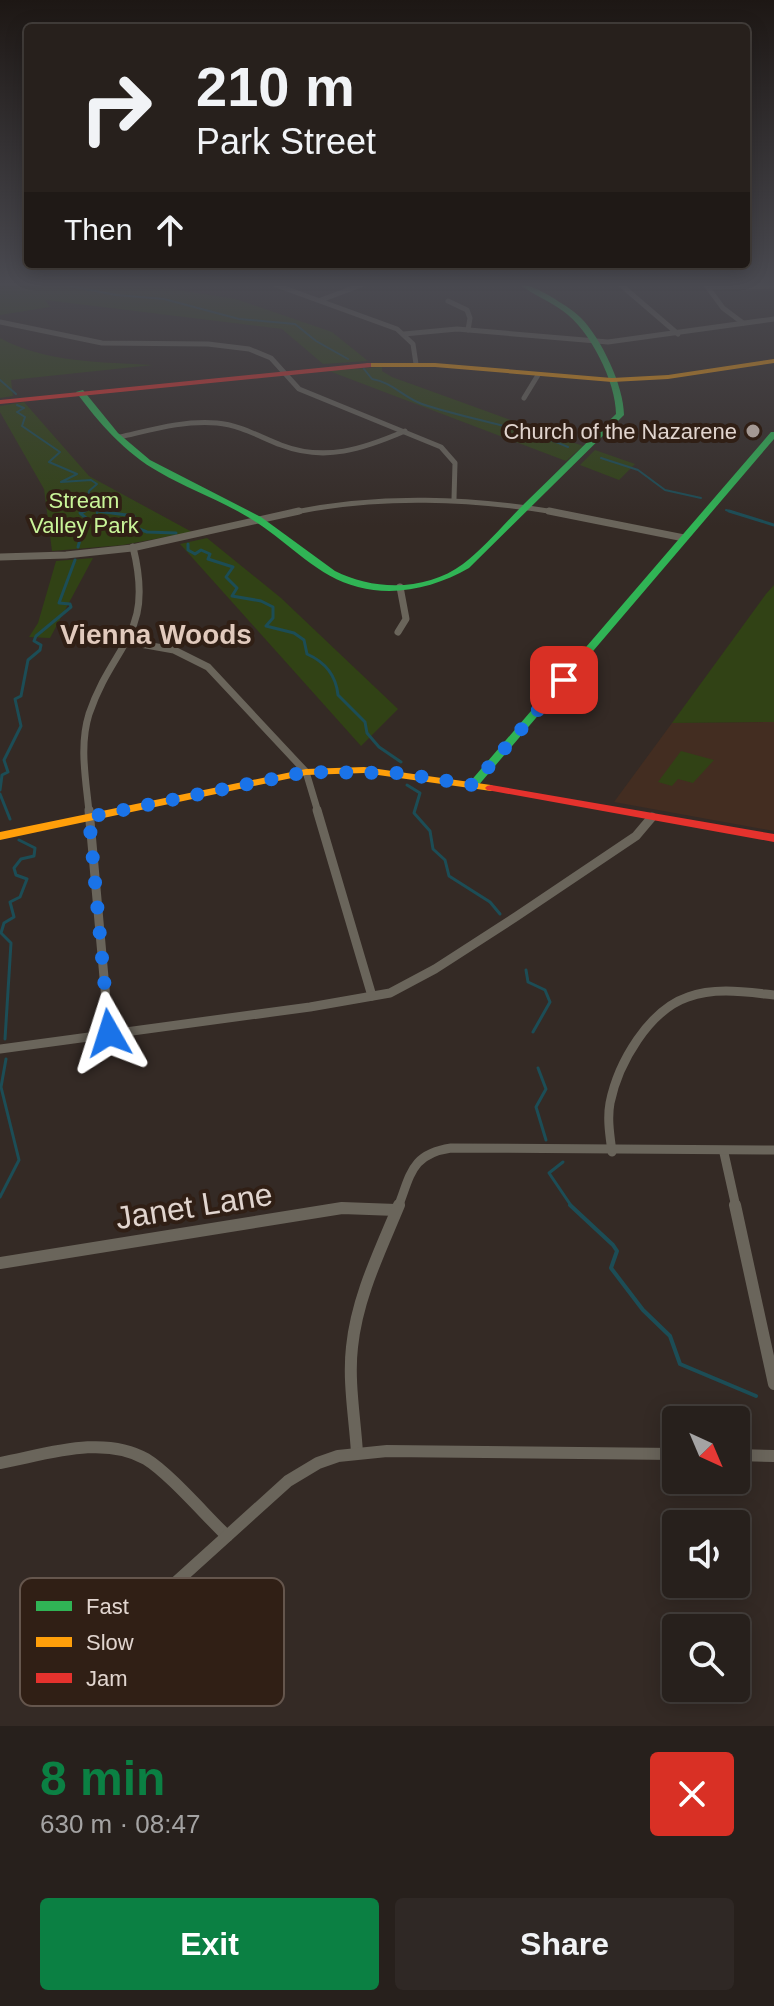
<!DOCTYPE html>
<meta charset="utf-8">
<style>
body{margin:0;font-family:Helvetica,sans-serif;background:#2f2825;color:#f1f3f6;height:100vh;display:flex;flex-direction:column;font-size:30px;white-space:nowrap}
*{box-sizing:border-box;margin:0}
p{font-size:26px;color:#a4a3a3}
.icon{flex:none;width:44px;height:44px;fill:none;stroke:currentColor;stroke-width:2;stroke-linecap:round;stroke-linejoin:round}
.map{position:relative;height:1726px;overflow:hidden}
.sheet{display:flex;flex-direction:column;background:#27201c;flex:1}
.sheet>*{flex:none}
.guide{position:absolute;left:24px;top:24px;width:726px;height:244px;border-radius:8px;box-shadow:0 4px 20px #0003,0 0 0 2px #433e3b;background:#27201c;color:#f1f3f6;overflow:hidden}
.needle{width:52px;rotate:136deg}
.fabs{position:absolute;left:662px;top:1406px;display:grid;gap:16px}
.fabs a{display:grid;place-items:center;width:88px;height:88px;border-radius:8px;background:#27201c;box-shadow:0 4px 20px #0003,0 0 0 2px #433e3b;font-size:40px}
.pin{position:absolute;display:grid;place-items:center;width:68px;height:68px;color:#fff;margin:-34px;border-radius:16px;box-shadow:0 4px 12px #0006}
.me{position:absolute;width:88px;margin:-44px;rotate:354deg;stroke-linejoin:round;filter:drop-shadow(0 0 6px #0008)}
.turn{display:flex;align-items:center;gap:28px;height:168px;padding:0 40px;font-size:36px}
.turn .icon{width:104px;height:104px;stroke-width:2.5}
.turn b{display:block;font-size:56px;line-height:68px}
.then{display:flex;align-items:center;height:76px;padding:0 40px;background:#0003;gap:16px;font-size:30px}
.round{display:grid;place-items:center;flex:none;width:84px;height:84px;border-radius:8px;background:#2f2825}
.head{display:flex;align-items:center;justify-content:space-between;height:136px;padding:0 40px}
h1{font-size:48px;font-weight:800;line-height:60px;color:#0b8043}
.button{display:flex;gap:16px;margin-top:auto;padding:16px 40px}
.button a{flex:1;height:92px;border-radius:8px;background:#0b8043;color:#fff;font-size:32px;font-weight:800;line-height:92px;text-align:center}
.button a+a{background:#2f2825;color:#f1f3f6}
.map>svg:first-child{display:block}
.built{fill:#432d21}
.green{fill:#314215}
.lines{fill:none;stroke-linecap:round;stroke-linejoin:round}
.stream-far2{stroke:#1c4d56;stroke-width:2}
.stream-far1{stroke:#1c4d56;stroke-width:3}
.stream{stroke:#1c4d56;stroke-width:4}
.street-far3{stroke:#6a655b;stroke-width:5}
.street-far2{stroke:#6a655b;stroke-width:7}
.street-far1{stroke:#6a655b;stroke-width:9}
.street{stroke:#6a655b;stroke-width:12}
.fast{fill:#30b455;fill-rule:evenodd}
.slow{fill:#ff9f0a;fill-rule:evenodd}
.jam{fill:#e5322d;fill-rule:evenodd}
.route{stroke:#1a73e8;stroke-width:14;stroke-dasharray:0 25.2}
.poi-dot{fill:#a49994;stroke:#301f15;stroke-width:3}
.labels{text-anchor:middle;stroke-width:8;stroke-linejoin:round;paint-order:stroke}
.far-poi-label{font-size:22px;fill:#e1d5cf;stroke:#301f15;text-anchor:end}
.far-park-label{font-size:22px;fill:#c9f599;stroke:#301f15}
.neighbourhood-label{font-size:28px;font-weight:bold;fill:#e1cabd;stroke:#301f15}
.near-street-label{font-size:32px;fill:#e1d5cf;stroke:#301f15}
.key{fill:#301f15;stroke:#65564d;stroke-width:2}
.key-label{font-size:22px;fill:#e1d5cf}
</style>
<div class="map">
<svg width="774" height="1726" viewBox="0 0 774 1726">
<rect width="100%" height="100%" fill="#342a25"/>
<polygon class="built" points="774,722 774,831 614,802 672,723"/>
<g class="green">
<polygon points="0,285 146,285 236,299 332,332 368,361 323,364 282,329 45,300 50,307 0,315"/>
<path d="M0,338C46,363 102,362 153,365L11,380L13,396L0,398Z"/>
<polygon points="382,367 382,371 392,377 583,446 566,461 329,371"/>
<polygon points="24,402 89,476 192,532 123,545 52,551 44,489 0,412 0,406"/>
<polygon points="595,450 635,464 619,480 580,465"/>
<polygon points="207,538 281,598 398,709 361,746 180,544"/>
<polygon points="93,558 50,638 29,637 38,623 56,561"/>
<polygon points="774,585 774,722 672,723 766,594"/>
<polygon points="681,751 714,760 693,783 678,779 672,786 658,782"/>
</g>
<g class="lines">
<g class="stream-far2">
<polyline points="65,285 116,295 164,299 239,319 295,324 316,341 348,359"/>
<path d="M364,369L372,379C392,382 404,398 422,404C470,420 522,427 568,447"/>
<polyline points="0,380 16,394"/>
<polyline points="17,405 24,408 17,412 25,417 22,426 60,452 49,462 77,474 61,482 91,480 97,484 89,491 88,498 96,502 97,513"/>
<polyline points="601,458 638,470 665,490 701,498"/>
<polyline points="726,510 735,513"/>
<polyline points="80,513 95,507"/>
</g>
<g class="stream-far1">
<polyline points="97,511 134,516 134,527 147,532 176,533"/>
<polyline points="729,511 774,525"/>
<path d="M188,544V550L195,554L201,550L210,554L208,559L233,567L226,577L237,588L232,596L261,601L273,607V618L266,626L294,633L304,640L307,654C325,662 336,675 338,695L365,722L367,733L379,747L401,762"/>
<polyline points="78,547 86,518 80,513 85,511"/>
<polyline points="407,785 420,793 414,813 430,831 433,849 445,860 449,876 490,902 500,914"/>
<polyline points="0,790 2,775 8,772 4,760 21,726 15,699 21,696 28,660 40,650 41,645 34,641 36,636 71,607 70,604 59,603 75,560"/>
<polyline points="0,794 10,819"/>
<polyline points="526,970 528,982 545,990 550,1002 533,1032"/>
<polyline points="5,1039 11,943 1,933 4,923 14,917 10,902 20,897 27,879 16,875 14,868 21,859 34,856 35,848 19,840"/>
<polyline points="538,1068 546,1089 536,1107 546,1140"/>
<polyline points="563,1162 549,1173 572,1207"/>
<polyline points="0,1197 19,1160 1,1087 6,1059"/>
</g>
<polyline class="stream" points="570,1205 613,1245 617,1251 611,1268 643,1310 670,1336 680,1364 756,1396"/>
<g class="street-far3">
<polyline points="276,285 397,329 413,344 416,364"/>
<polyline points="621,285 678,334"/>
<polyline points="706,285 723,308 743,323"/>
<polyline points="708,287 774,286"/>
<polyline points="321,300 361,285"/>
<polyline points="448,301 467,310 470,318 468,330"/>
<polyline points="0,322 102,343 208,344 249,349 271,358 299,389 441,447 455,463 454,499"/>
<polyline points="404,334 457,329 608,342 774,319"/>
<polyline points="524,398 538,375"/>
<path d="M120,437C151,430 184,420 217,423C240,425 260,437 281,445C325,462 363,449 405,431"/>
<path d="M290,513C381,494 470,498 561,513"/>
</g>
<g class="street-far2">
<polyline points="549,511 684,538"/>
<polyline points="0,557 66,555 132,548 299,511"/>
<polyline points="398,632 406,619 400,587"/>
<polyline points="129,642 174,650 208,667 306,772 318,812"/>
<path d="M89,812C86,780 79,746 89,714C114,641 155,636 133,547"/>
</g>
<g class="street-far1">
<polyline points="89,810 109,1033"/>
<polyline points="317,810 372,996"/>
<polyline points="0,1049 310,1007 390,993 435,969 517,916 636,836 652,817"/>
<path d="M612,1152C610,1136 607,1119 610,1103C618,1063 649,1010 688,997C715,987 746,992 774,995"/>
<polyline points="724,1153 736,1207"/>
<path d="M398,1207C411,1174 411,1154 451,1148L774,1150"/>
</g>
<g class="street">
<polyline points="735,1205 774,1384"/>
<polyline points="0,1263 342,1208 396,1210"/>
<path d="M357,1453C355,1419 348,1381 352,1347C357,1297 380,1251 399,1205"/>
<polyline points="736,1455 774,1456"/>
<path d="M0,1463C44,1455 103,1434 146,1459C169,1473 206,1516 227,1536"/>
<polyline points="110,1619 134,1613 153,1603 288,1481 318,1463 338,1456 387,1451 676,1454"/>
</g>
<g class="fast">
<path d="M521,285C532,285 540,291 550,296C561,303 572,309 581,318C601,338 624,386 624,415L469,568C436,587 396,597 358,587C318,577 290,544 256,522C225,502 190,490 159,472C125,453 99,423 76,392L83,390L118,433L150,460L261,517L335,571C374,591 427,591 463,564C484,548 505,523 524,504C555,474 585,444 616,414C616,382 590,330 563,311C550,301 533,295 521,285Z"/>
<polygon points="771,432 774,432 774,439 477,787 469,787 467,785 469,783"/>
</g>
<g class="slow">
<polygon points="774,359 774,363 668,379 612,382 435,367 368,367 364,365 368,363 435,363 612,378 668,375"/>
<polygon points="364,767 491,785 497,788 491,791 364,773 306,775 0,840 0,832 306,769"/>
</g>
<g class="jam">
<polygon points="368,363 371,363 371,367 0,404 0,400"/>
<polygon points="491,785 774,834 774,842 487,790 485,788 487,786"/>
</g>
</g>
<linearGradient id="sky" x2="0" y2="1"><stop stop-color="#1d1714"/><stop offset="0.54" stop-color="#4a4a51"/><stop offset="1" stop-color="#4a4a51" stop-opacity="0"/></linearGradient>
<rect width="774" height="526" fill="url(#sky)"/>
<g class="lines">
<polyline class="route" points="109,1033 89,817 306,772 399,773 473,785 564,680"/>
</g>
<circle class="poi-dot" cx="753" cy="431" r="8"/>
<g class="labels">
<g class="far-poi-label">
<text x="737" y="439">Church of the Nazarene</text>
</g>
<g class="far-park-label">
<text x="84" y="508">Stream<tspan x="84" dy="25">Valley Park</tspan></text>
</g>
<g class="neighbourhood-label">
<text x="156" y="644">Vienna Woods</text>
</g>
<g class="near-street-label">
<text transform="translate(194 1206) rotate(-9)" y="11">Janet Lane</text>
</g>
</g>
<rect x="20" y="1578" width="264" height="128" rx="12" class="key"/>
<rect x="36" y="1601" width="36" height="10" fill="#30b455"/>
<rect x="36" y="1637" width="36" height="10" fill="#ff9f0a"/>
<rect x="36" y="1673" width="36" height="10" fill="#e5322d"/>
<g class="key-label">
<text x="86" y="1614">Fast</text>
<text x="86" y="1650">Slow</text>
<text x="86" y="1686">Jam</text>
</g>
</svg>
<div class="fabs">
<a><svg class="needle" viewBox="-14 -14 28 28"><path d="M0-13l5 13h-10z" fill="#e53935"/><path d="M0 13l5-13h-10z" fill="#a4a3a3"/></svg></a>
<a><svg class="icon" aria-label="sound" viewBox="0 0 24 24"><path d="M4 9h4l5-4v14l-5-4H4zM17 9q2 3 0 6"/></svg></a>
<a><svg class="icon" aria-label="search" viewBox="0 0 24 24"><circle cx="10" cy="10" r="6"/><path d="M15 15l6 6"/></svg></a>
</div>
<div class="pin" style="left:564px;top:680px;background:#d93025"><svg class="icon" aria-label="arrive" viewBox="0 0 24 24"><path d="M6 21V4h12l-3 4 3 4H6"/></svg></div>
<svg class="me" style="left:109px;top:1033px" viewBox="-20 -20 40 40"><path d="M0-17L14 15 0 8-14 15z" fill="#1a73e8" stroke="#fff" stroke-width="4"/></svg>
<div class="guide">
<div class="turn"><svg class="icon" aria-label="right" viewBox="0 0 24 24"><path d="M7 20v-9h11M14 6l5 5-5 5"/></svg><div><b>210 m</b>Park Street</div></div>
<div class="then">Then<svg class="icon" aria-label="ahead" viewBox="0 0 24 24"><path d="M12 20V5M6 11l6-6 6 6"/></svg></div>
</div>
</div>
<section class="sheet">
<div class="head"><div><h1>8 min</h1><p>630 m · 08:47</p></div><a class="round" style="background:#d93025;color:#fff"><svg class="icon" aria-label="close" viewBox="0 0 24 24"><path d="M6 6l12 12M18 6L6 18"/></svg></a></div>
<div class="button"><a>Exit</a><a>Share</a></div>
</section>
